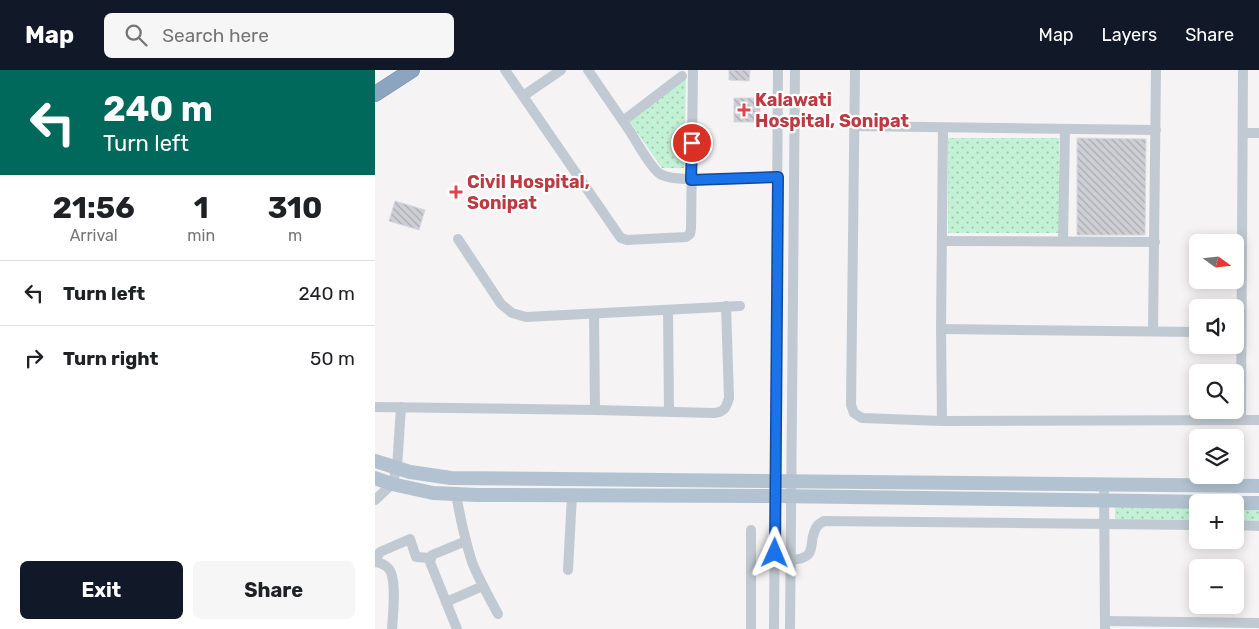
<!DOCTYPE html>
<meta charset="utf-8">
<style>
body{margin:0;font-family:Rubik,sans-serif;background:#f6f6f6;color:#202124;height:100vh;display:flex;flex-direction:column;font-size:19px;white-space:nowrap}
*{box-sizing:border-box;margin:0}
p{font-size:16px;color:#757577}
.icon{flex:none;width:28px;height:28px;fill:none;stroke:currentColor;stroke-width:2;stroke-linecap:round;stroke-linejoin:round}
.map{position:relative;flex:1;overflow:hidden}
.panel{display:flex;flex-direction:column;background:#fff;width:375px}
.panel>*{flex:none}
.guide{background:#00695c;color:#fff;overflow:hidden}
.needle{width:32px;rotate:105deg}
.buttons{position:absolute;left:814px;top:164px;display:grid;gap:10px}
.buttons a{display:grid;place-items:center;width:55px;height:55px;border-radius:8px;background:#fff;box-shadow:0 2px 12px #0003;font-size:25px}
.pin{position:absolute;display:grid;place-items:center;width:42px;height:42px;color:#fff;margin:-21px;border:2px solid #fff;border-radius:50%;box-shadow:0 1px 5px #0007}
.me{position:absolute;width:55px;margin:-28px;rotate:1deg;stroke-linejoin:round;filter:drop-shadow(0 0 4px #0008)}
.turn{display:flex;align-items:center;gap:18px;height:105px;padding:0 20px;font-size:22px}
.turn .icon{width:65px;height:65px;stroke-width:2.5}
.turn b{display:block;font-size:35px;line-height:42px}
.eta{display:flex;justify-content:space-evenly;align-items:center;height:85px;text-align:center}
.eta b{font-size:30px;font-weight:700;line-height:35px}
.action{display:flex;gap:10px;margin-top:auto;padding:10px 20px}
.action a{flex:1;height:58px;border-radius:8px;background:#111827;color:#fff;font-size:20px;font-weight:700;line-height:58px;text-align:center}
.action a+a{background:#f6f6f6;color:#202124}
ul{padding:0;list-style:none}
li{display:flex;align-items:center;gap:15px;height:65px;padding:0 20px;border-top:1px solid #e0e0e0}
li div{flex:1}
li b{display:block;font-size:19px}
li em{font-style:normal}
header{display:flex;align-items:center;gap:30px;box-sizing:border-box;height:70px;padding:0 25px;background:#111827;color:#fff}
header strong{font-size:24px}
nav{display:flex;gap:28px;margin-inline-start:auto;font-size:18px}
.search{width:350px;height:45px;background:#f6f6f6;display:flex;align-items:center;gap:12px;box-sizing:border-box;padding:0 18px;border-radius:8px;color:#757577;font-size:19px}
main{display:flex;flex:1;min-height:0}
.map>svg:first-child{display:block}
.grass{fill:url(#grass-dots)}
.building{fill:url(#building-back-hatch);stroke:#d7d9de}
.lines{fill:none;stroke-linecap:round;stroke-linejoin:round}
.highway-casing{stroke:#7690ad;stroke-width:16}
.minor{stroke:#c1cad2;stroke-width:10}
.major{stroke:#b3c2d1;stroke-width:14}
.highway{stroke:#8ba5c1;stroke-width:15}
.route-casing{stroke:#114b97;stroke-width:12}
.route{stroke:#1a73e8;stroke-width:9}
.health-dot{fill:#e0444e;stroke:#fff;stroke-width:2}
.labels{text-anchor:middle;stroke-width:4.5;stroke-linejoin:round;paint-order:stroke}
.health-label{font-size:18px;font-weight:bold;fill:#be3a42;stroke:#fff;text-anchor:start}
</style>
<header>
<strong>Map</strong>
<div class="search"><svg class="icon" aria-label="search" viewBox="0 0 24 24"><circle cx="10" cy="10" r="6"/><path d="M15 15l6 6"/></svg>Search here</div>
<nav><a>Map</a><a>Layers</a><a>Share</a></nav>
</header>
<main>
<section class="panel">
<div class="guide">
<div class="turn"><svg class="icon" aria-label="left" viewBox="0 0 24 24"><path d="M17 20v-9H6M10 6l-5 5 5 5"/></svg><div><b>240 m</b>Turn left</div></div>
</div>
<div class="eta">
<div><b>21:56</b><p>Arrival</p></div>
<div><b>1</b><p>min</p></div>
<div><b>310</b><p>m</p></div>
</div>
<ul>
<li><svg class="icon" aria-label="left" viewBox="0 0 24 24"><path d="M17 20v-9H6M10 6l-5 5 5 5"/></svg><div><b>Turn left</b></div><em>240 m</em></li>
<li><svg class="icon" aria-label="right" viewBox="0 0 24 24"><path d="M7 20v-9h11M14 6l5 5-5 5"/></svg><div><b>Turn right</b></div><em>50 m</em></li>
</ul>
<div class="action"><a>Exit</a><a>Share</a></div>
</section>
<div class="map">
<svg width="884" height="559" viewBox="0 0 884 559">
<defs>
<pattern id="grass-dots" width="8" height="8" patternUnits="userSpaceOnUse" patternTransform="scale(1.25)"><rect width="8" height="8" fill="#c3f1d5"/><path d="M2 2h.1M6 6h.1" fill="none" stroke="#a0c6b0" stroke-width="1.8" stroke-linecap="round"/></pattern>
<pattern id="building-back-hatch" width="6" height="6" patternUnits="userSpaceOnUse" patternTransform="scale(1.25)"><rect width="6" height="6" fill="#cdcfd5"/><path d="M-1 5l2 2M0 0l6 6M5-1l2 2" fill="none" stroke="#a8abb0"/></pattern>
</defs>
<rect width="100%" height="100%" fill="#f5f3f3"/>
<g class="grass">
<polygon points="311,8 309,98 287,98 252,48"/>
<rect x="573" y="68" width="111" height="95"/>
<polygon points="740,436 822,437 822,450 740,449"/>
<polygon points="860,437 884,438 884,451 860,450"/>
</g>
<g class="building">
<polygon points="354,0 375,0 374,11 354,10"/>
<rect x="359" y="28" width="26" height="24"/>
<polygon points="702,68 771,69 770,165 702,165"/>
<polygon points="20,131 50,140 44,160 14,151"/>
</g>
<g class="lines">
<defs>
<polyline id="highway" points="0,24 37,0"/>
</defs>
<use href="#highway" class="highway-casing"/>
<g class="minor">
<polyline points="130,0 243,164 246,168 252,170 311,167 315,164 316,159 318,0"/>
<path d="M213,0C227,21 242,42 256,63C263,74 275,97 285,104C300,114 381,108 403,107"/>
<polyline points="480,0 476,335 479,343 487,348 567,351 884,350"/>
<polyline points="148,26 186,0"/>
<polyline points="248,51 307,6"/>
<polyline points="479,56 781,60"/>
<polyline points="868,63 884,63"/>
<polyline points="83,169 126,234 137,243 151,247 365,236"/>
<polyline points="567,171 780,172"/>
<polyline points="688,171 690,59"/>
<polyline points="293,240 294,342"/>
<polyline points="219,244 220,340"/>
<polyline points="566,259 822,262"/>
<polyline points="778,261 781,0"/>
<path d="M0,337L220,340L339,343C349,342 351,338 354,328L351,236"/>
<polyline points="866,350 868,0"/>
<polyline points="567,351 566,259 568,58"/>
<polyline points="729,414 730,559"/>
<path d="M81,424C85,447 90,470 97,492C104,510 114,527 123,544"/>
<polyline points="0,430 17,414 22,398 26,337"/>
<polyline points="860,455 884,456"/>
<polyline points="376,460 376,559"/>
<path d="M416,490C447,488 430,471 443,455C443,455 449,451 449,451L822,455"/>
<polyline points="0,491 5,482 35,469 41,487 56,488"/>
<path d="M0,492C4,492 11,495 14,499C22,509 18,545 17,559"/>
<polyline points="193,500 197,425"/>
<polyline points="71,532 108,516"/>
<polyline points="730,551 884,553"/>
<polyline points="82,559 55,492 57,485 91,471"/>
<polyline points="399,559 403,0"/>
<polyline points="415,559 420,0"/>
</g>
<g class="major">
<polyline points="0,391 35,402 76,408 884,416"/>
<polyline points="0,408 17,414 58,423 102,425 400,426 840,432"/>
<polyline points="860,433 884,433"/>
</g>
<use href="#highway" class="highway"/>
</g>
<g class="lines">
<defs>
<polyline id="route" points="317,73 316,110 403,107 400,483"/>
</defs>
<use href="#route" class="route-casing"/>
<use href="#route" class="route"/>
</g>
<g class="health-dot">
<path d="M366.5 32.5h5v5h5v5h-5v5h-5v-5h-5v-5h5z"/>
<path d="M78.5 114.5h5v5h5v5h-5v5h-5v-5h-5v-5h5z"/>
</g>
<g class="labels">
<g class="health-label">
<text x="380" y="36">Kalawati<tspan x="380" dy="21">Hospital, Sonipat</tspan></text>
<text x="92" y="118">Civil Hospital,<tspan x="92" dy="21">Sonipat</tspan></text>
</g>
</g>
</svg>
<div class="buttons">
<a><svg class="needle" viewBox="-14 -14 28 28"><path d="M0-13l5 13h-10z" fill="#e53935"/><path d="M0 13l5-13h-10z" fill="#757577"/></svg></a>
<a><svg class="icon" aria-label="sound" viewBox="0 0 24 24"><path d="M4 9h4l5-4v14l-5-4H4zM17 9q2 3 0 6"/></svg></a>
<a><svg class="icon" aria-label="search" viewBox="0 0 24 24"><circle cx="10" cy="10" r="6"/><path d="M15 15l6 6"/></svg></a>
<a><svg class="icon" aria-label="layers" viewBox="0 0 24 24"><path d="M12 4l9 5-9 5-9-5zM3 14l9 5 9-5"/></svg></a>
<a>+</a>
<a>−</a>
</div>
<div class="pin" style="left:317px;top:73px;background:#d93025"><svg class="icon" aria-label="arrive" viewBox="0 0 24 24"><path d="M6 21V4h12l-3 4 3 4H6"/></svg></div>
<svg class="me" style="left:400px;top:483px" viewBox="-20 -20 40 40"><path d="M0-17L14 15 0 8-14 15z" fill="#1a73e8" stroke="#fff" stroke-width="4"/></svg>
</div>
</main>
